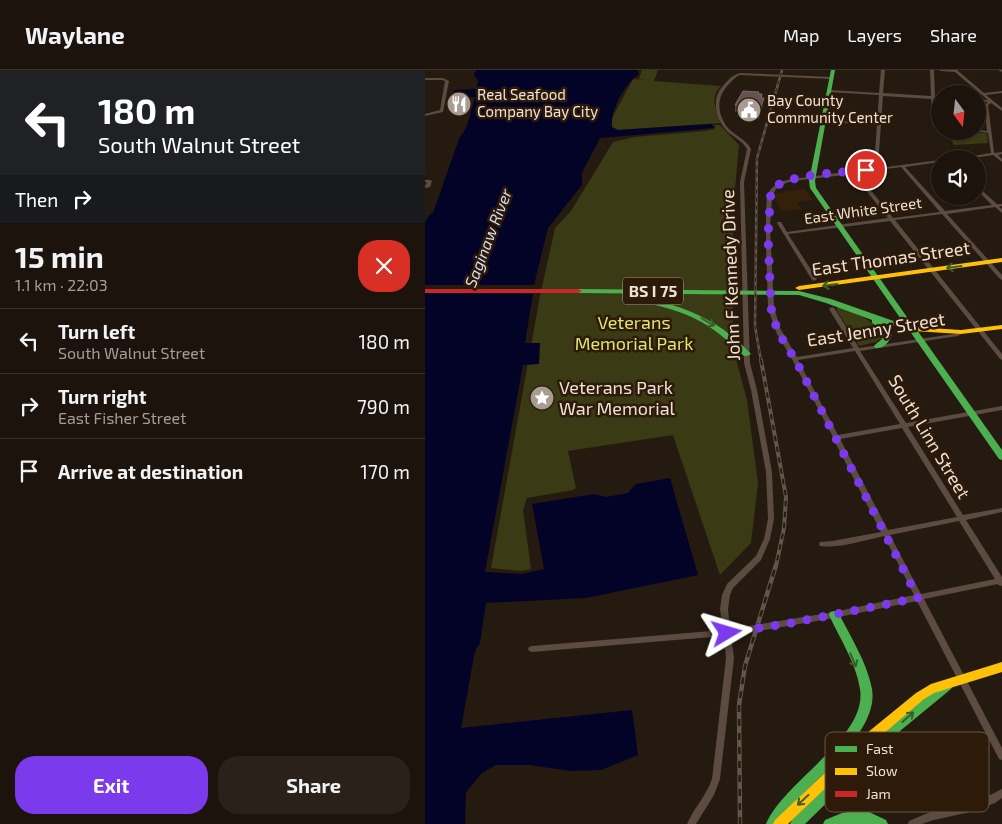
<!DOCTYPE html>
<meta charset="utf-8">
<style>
body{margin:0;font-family:"Exo 2",sans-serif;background:#29211a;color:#f1f3f6;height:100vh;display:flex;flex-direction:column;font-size:19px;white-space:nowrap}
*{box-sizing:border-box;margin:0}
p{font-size:16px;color:#a09e9d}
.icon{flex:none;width:28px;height:28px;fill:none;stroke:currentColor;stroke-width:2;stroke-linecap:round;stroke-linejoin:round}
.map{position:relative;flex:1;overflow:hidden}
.details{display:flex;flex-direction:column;background:#1c140c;width:425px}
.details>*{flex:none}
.banner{background:#202124;color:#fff;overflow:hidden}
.needle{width:32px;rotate:165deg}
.buttons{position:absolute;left:506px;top:15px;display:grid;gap:10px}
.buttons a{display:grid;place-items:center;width:55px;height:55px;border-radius:50%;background:#1c140c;box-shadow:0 1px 4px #0004,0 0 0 1px #3a332d;font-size:25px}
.pin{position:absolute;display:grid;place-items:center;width:42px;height:42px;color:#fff;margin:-21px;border:2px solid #fff;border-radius:50%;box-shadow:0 1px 5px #0007}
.me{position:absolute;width:55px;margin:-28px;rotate:83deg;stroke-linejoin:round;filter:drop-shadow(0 0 4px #0008)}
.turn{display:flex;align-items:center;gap:18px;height:105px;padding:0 15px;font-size:22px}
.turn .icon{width:65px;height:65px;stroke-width:2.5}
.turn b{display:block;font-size:35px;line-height:42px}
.then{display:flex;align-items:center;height:48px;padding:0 15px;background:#0003;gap:10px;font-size:19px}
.round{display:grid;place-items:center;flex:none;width:52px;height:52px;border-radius:20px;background:#29211a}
.summary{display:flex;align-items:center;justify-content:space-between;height:85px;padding:0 15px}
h1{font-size:30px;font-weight:700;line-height:38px}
.cta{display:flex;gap:10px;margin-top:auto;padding:10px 15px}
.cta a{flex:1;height:58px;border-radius:20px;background:#7c3aed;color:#fff;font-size:20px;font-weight:700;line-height:58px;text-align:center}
.cta a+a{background:#29211a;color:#f1f3f6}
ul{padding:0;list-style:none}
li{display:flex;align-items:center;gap:15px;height:65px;padding:0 15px;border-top:1px solid #3a332d}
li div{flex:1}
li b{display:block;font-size:19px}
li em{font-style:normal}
header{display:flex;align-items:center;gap:30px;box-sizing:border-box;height:70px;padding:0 25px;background:#1c140c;border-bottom:1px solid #3a332d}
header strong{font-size:24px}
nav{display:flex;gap:28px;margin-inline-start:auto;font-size:18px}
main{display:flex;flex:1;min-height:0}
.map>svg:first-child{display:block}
.built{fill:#352009}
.green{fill:#3a3a14}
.water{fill:#030227}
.pier{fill:#251a10}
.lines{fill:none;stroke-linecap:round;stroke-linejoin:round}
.street{fill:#5b4b41;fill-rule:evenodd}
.fast{fill:#4caf50;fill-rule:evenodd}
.slow{fill:#ffc107;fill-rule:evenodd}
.jam{fill:#c62828;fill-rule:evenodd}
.rail-far2-casing{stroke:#61564d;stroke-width:2.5}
.rail-far1-casing{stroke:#61564d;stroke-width:4}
.rail-casing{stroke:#61564d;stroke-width:4.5}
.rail-far2{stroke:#2d1a08;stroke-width:1;stroke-dasharray:4;stroke-linecap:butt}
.rail-far1{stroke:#2d1a08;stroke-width:2;stroke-dasharray:5.5;stroke-linecap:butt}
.rail{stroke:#2d1a08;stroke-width:2.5;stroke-dasharray:7;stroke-linecap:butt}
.wall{fill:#554041}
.shaded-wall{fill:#3b2a27}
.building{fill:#655151;stroke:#7a6866}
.oneway{stroke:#3b5d28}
.route{stroke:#7c3aed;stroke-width:9;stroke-dasharray:0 16.2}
.labels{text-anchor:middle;stroke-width:5;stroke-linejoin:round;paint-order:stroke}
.far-poi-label{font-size:15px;fill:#eee1d6;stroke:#2d1a08;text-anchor:start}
.far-street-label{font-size:15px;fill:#eee1d6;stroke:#2d1a08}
.far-water-label{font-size:16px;font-style:italic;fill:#d5dff3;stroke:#2d1a08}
.shield{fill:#2d1a08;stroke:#b4a598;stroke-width:1}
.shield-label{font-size:16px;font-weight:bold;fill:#eee1d6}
.street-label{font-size:18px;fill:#eee1d6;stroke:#2d1a08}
.park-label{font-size:18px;fill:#dee76f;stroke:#2d1a08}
.poi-label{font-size:18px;fill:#eee1d6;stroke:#2d1a08;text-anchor:start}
.key{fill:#2d1a08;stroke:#675646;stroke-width:1}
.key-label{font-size:14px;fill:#eee1d6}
</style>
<header>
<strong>Waylane</strong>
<nav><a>Map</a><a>Layers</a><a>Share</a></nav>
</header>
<main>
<section class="details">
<div class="banner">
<div class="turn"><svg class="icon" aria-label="left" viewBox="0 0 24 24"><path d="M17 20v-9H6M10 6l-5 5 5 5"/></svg><div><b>180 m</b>South Walnut Street</div></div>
<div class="then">Then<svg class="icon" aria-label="right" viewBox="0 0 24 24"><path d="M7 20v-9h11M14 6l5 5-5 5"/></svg></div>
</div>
<div class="summary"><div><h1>15 min</h1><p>1.1 km · 22:03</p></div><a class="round" style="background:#d93025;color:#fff"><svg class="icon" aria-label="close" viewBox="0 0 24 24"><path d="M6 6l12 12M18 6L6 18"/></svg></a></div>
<ul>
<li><svg class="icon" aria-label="left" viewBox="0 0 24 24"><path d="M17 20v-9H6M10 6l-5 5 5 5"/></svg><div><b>Turn left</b><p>South Walnut Street</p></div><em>180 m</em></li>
<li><svg class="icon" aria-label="right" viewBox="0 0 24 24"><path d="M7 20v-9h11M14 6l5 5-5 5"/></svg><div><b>Turn right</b><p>East Fisher Street</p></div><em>790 m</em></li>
<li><svg class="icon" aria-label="arrive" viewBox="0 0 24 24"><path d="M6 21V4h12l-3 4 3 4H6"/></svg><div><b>Arrive at destination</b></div><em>170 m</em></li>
</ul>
<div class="cta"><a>Exit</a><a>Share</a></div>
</section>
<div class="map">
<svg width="577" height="754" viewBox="0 0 577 754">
<rect width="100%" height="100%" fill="#251a10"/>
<polygon class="built" points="380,119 388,130 372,132 377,139 357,141 349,126 351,123"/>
<g class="green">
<path d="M217,0H233L229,11L296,16C284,28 292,39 295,53L193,60L187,57V48L208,9L222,10L214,9Z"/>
<polygon points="290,55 295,55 314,75 308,141 308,278 322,330 333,413 326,473 295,505 248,365 143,381 151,418 148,420 102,428 98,440 106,499 95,501 66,498 115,226 130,158 146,141 188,72 209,67 280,61 290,59"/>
<polygon points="525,61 560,63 562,64 563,73 529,75 525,67"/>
<path d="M412,236C429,243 451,249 457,268L451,272L434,276L412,241Z"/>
</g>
<path class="water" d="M51,0H212L214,4C200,14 185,40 187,57L193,60L286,54L289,58L175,68L157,103V115L123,158L110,211L100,273H115L114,294L98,295L60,502L97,504L119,499L107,434L169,424L181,427L203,423L211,414L245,408L273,505L161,528L61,533L55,573L50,581L36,658L207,640L213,685L176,700L147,701L104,695H71L57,703L41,722L40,754H0V152L5,144L8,143L34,69L42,56L50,27L28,28L29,20L51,19L53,11L49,5Z"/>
<polygon class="pier" points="0,215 111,215 110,224 0,223"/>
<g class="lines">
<g class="street">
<path d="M456,0H460L458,23L506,26L505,0H509L510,27H515V29H510L511,54L515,57V60L507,54L506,29L458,26L453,96L454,98L515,90V92L480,97L520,141L567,135L552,120V116L572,134H577V136L574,137L577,139V143L570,137L522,144L577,205V210L575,209L517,144L470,150L577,284V290L575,289L465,151L363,164L392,209L389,211L387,210L352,153V152H356L362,162L463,148L428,104L368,111L361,113L351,119L347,127L345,157L349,237L355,258L372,287L428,278L404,239L407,237L410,239L434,278L535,263L536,264L533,266L435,281L481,353L577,336V340L483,357L538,445L577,438V442L541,450L577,507V516L573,515V514L499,529L577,678V690L574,689L492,531L409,548L306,566L309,588L295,709L289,725L271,754H262C269,738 281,726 287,709L301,588L299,566L107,582L104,581L103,579L104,577L107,576L298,560L295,539L297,525L302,514L331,486L339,469L343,449L341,402L326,320L319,293L315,112L322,79C317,70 308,67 302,61C291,50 286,30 297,17C302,11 307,5 315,3L407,7L409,8L407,9L315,5C310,7 307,11 303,15C291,28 292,44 303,58C310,66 321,69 326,79L319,112L325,293L332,320L347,402L349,449L345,469L336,490L308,518L305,525L303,539L305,559L409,542L489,525L459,466C442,470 411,479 395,476L394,474L395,472L407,471L456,462L409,370L407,368L408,367L367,289L352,264L345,244L343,237L341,176V140L342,127L345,120L348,117L358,111L368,109L450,98L449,96L452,55L399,52L397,51L399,50L452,53L454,25L404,22L402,21L404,20L454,23ZM476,97L515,142L468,148L432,103ZM430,281L475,354L413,365L373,290ZM477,358L532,447L463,460L415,369ZM534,451L570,509L496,524L465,465Z"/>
<polygon points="514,0 532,0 559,23 577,21 577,23 561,25 577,38 577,41 566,33 563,35 569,82 570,83 577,82 577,84 573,85 577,89 577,92 568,85 542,89 529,89 566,83 563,63 550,61 552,61 552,60 562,61 559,35 563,32 552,31 552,29 563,30 530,2 516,1"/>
<polygon points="573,0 577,0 577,2"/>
<polygon points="0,8 18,8 24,11 18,42 0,46 0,44 15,40 20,11 17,10 0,10"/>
<polygon points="0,110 5,110 7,111 5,117 0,118 0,116 2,112 0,112"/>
<polygon points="577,719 577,728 570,733 559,737 545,742 509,750 497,754 483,754 484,751 498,745 509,741 555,730"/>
</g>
<g class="fast">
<path d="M406,0H410L390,111L391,118L489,257H492V260L577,380V390L574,389L484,260L458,253L467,265C464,272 459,279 450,278L449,276C453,271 456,272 459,265L455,258L447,253V250L401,233L374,225L153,223L149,221L153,219L374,221L406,229L480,255L385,118L384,111Z"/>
<path d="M201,225C210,225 220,228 228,230C266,238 300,255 326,284L322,286H319C308,276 298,266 286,258C260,240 231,235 201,229Z"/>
<path d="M409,541L413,542C425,566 442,592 447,619C454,660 395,705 370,732C364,739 360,747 355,754H341C359,711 443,667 435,619C431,593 415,569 404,545L405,542Z"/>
<polygon points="522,611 526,613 528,616 526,619 475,661 380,754 365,754 367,750 467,653 518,613"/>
<polygon points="430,741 444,742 461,750 463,754 398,754 400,750 417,743"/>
</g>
<g class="slow">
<polygon points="577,188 577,192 374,220 370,218 374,216"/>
<polygon points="577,255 577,259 536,264 489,261 485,259 489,257 536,260"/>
<polygon points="577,592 577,602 509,623 499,629 450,671 363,754 348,754 350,750 442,663 491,623 506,614"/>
</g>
<polygon class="jam" points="0,219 153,219 157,221 153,223 0,223"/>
<defs>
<polyline id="rail-far2" points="336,291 330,256 332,88 357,0"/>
<polyline id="rail-far1" points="336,290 361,427 359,458 351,496"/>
<polyline id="rail" points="315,754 314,635 320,596 351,495"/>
</defs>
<use href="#rail-far2" class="rail-far2-casing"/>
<use href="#rail-far1" class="rail-far1-casing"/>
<use href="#rail" class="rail-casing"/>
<use href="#rail-far2" class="rail-far2"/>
<use href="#rail-far1" class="rail-far1"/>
<use href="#rail" class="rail"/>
</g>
<polygon class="wall" points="334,22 334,24 337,24 338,35 334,49 312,46 312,42 310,42 310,35"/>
<polygon class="shaded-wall" points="339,28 338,35 334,49 334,42"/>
<polygon class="building" points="318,21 334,22 333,24 337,24 336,28 339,28 334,42 312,40 314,35 310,35"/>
<defs><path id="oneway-shaft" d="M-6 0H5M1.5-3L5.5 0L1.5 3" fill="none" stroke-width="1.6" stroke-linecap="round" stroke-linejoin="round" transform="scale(1.25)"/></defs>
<g class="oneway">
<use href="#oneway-shaft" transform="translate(529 197) rotate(172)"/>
<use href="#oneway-shaft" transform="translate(405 215) rotate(173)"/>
<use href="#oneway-shaft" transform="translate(283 252) rotate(30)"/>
<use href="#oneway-shaft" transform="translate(428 590) rotate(67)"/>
<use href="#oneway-shaft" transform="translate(483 647) rotate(-41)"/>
<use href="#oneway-shaft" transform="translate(378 730) rotate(137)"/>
</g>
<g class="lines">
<path class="route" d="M302,563L366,553L493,528L370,289C359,273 349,257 346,237L343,165L346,120C363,103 417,103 441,100"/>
</g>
<defs>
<symbol id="restaurant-disc" viewBox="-11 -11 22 22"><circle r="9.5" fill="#a89b91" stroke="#2d1a08"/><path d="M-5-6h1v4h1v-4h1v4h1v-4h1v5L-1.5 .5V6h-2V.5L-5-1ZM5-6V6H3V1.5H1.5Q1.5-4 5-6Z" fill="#fff"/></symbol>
<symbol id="civic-disc" viewBox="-11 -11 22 22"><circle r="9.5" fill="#a89b91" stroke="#2d1a08"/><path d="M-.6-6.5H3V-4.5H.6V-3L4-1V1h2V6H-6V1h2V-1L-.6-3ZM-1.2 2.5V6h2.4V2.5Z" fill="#fff"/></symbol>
<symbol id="sight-disc" viewBox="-11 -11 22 22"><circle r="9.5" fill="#a89b91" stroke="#2d1a08"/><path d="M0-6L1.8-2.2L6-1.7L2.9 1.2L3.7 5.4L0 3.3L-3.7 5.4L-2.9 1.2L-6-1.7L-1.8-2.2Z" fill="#fff"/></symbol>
</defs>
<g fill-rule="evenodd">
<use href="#restaurant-disc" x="20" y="20" width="28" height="28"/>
<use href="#civic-disc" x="310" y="26" width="28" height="28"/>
<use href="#sight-disc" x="103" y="314" width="28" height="28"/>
</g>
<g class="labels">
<g class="far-poi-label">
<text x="52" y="30">Real Seafood<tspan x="52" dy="17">Company Bay City</tspan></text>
<text x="342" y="36">Bay County<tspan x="342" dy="17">Community Center</tspan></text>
</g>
<g class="far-street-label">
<text transform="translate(438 141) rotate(-8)" y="5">East White Street</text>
</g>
<g class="far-water-label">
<text transform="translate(63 168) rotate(-69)" y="6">Saginaw River</text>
</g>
<rect class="shield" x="198" y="207.5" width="60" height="27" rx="4"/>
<g class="shield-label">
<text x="228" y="227">BS I 75</text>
</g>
<g class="street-label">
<text transform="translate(466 189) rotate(-8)" y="6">East Thomas Street</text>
<text transform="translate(306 205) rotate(-92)" y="6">John F Kennedy Drive</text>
<text transform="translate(451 260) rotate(-9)" y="6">East Jenny Street</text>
<text transform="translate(504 367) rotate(59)" y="6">South Linn Street</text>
</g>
<g class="park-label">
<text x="209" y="259">Veterans<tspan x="209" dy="21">Memorial Park</tspan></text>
</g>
<g class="poi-label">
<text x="134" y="324">Veterans Park<tspan x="134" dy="21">War Memorial</tspan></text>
</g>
</g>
<rect x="400" y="662" width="164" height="80" rx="8" class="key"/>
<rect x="410" y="676" width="22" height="6" fill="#4caf50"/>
<rect x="410" y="698" width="22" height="7" fill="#ffc107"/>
<rect x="410" y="721" width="22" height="6" fill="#c62828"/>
<g class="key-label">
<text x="441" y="684">Fast</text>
<text x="441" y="706">Slow</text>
<text x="441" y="729">Jam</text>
</g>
</svg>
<div class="buttons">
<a><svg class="needle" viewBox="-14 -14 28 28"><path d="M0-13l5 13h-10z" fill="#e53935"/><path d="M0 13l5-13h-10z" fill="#a09e9d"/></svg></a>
<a><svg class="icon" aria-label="sound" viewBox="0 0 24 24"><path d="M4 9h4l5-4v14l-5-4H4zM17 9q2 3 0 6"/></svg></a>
</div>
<div class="pin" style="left:441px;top:100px;background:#d93025"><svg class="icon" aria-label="arrive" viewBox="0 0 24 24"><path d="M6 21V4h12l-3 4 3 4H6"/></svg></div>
<svg class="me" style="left:302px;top:563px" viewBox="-20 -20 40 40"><path d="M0-17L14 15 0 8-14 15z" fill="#7c3aed" stroke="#fff" stroke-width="4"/></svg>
</div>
</main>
